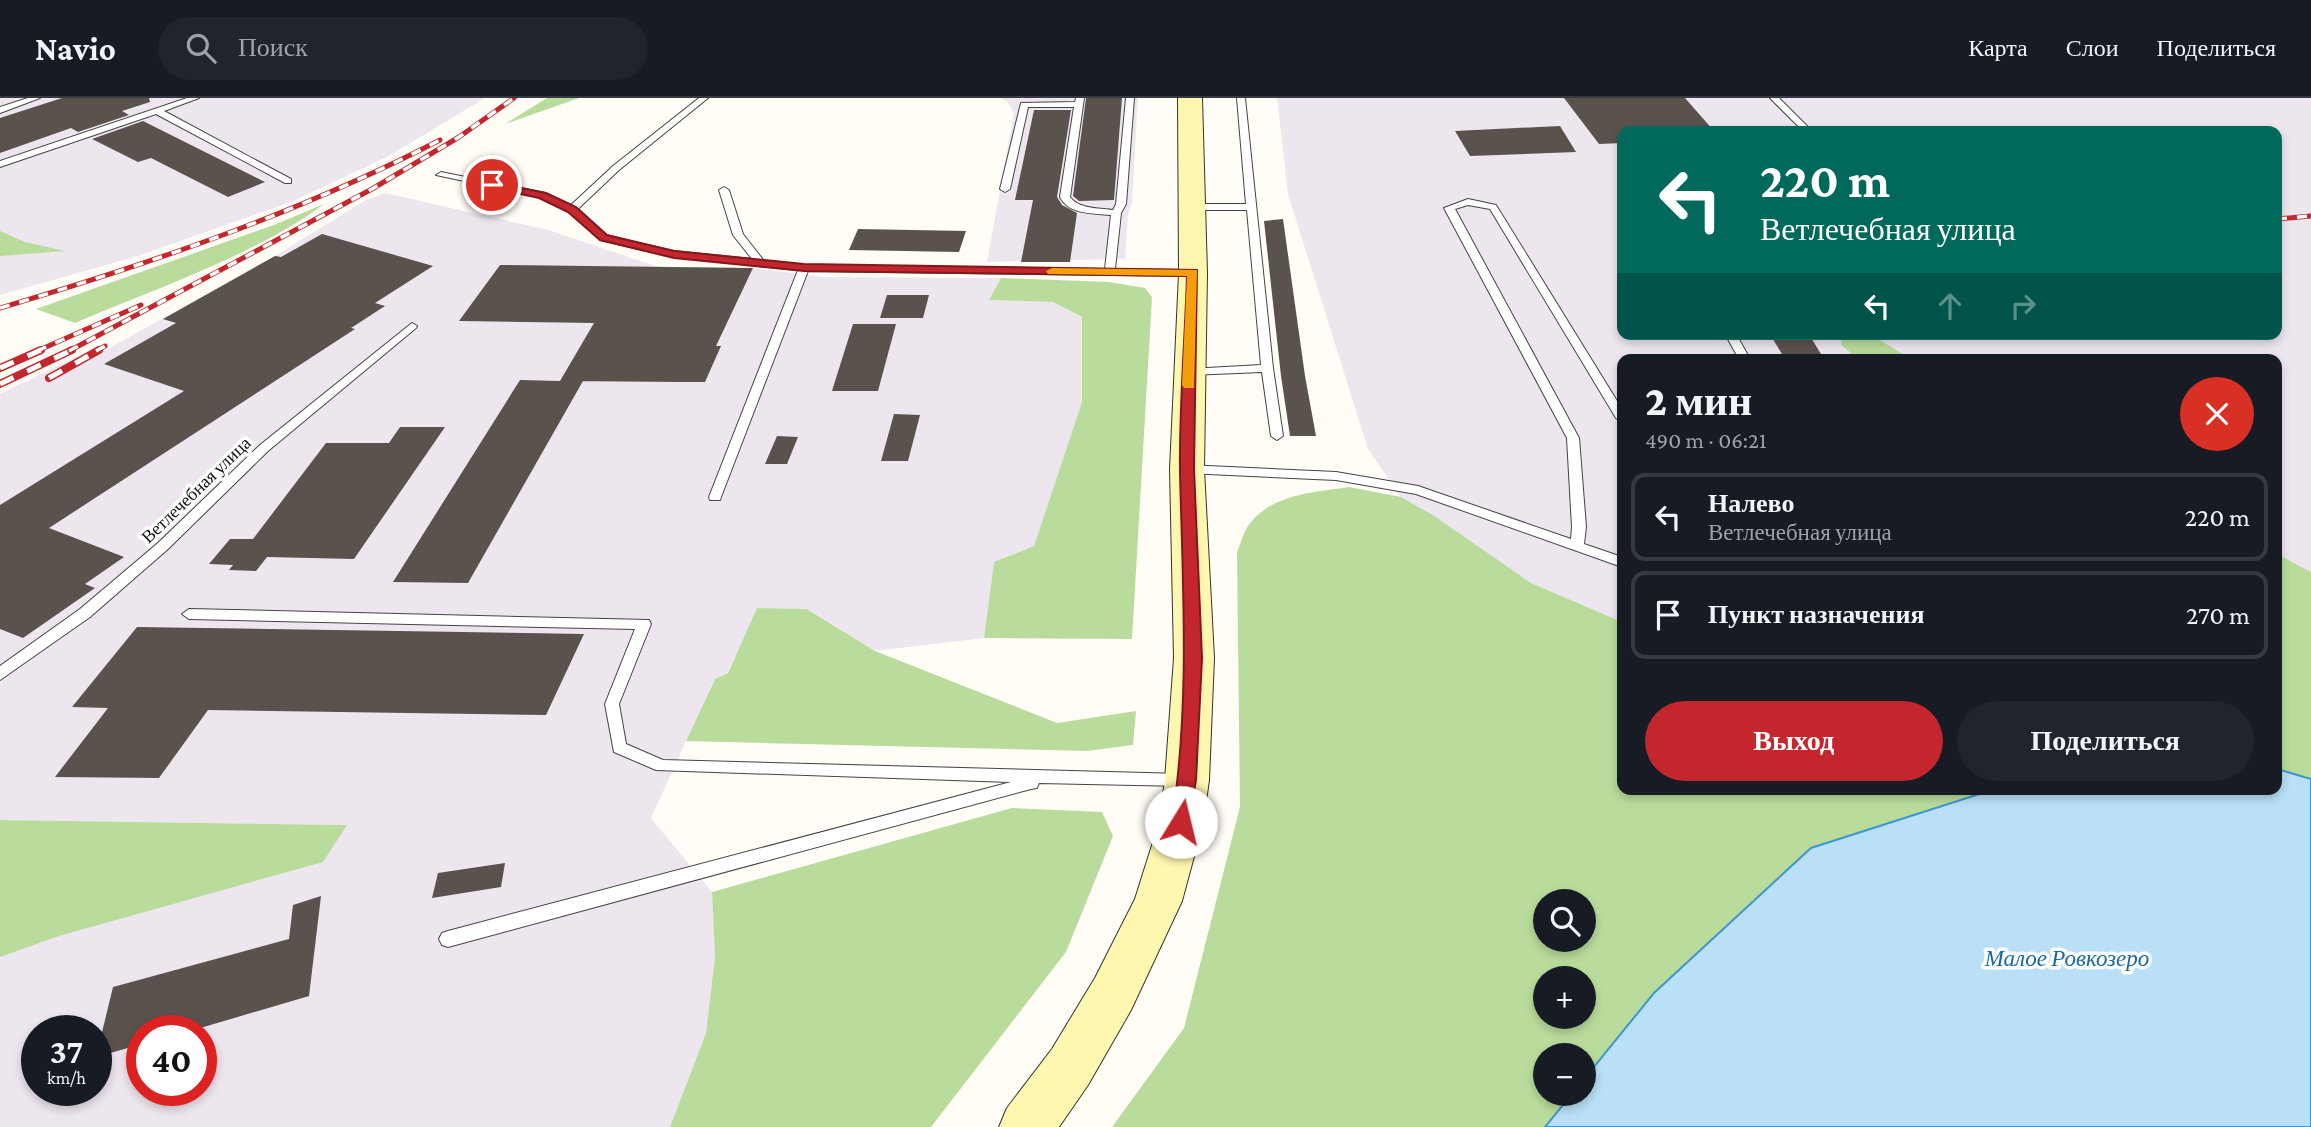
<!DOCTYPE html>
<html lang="ru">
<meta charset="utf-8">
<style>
body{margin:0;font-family:"Crimson Pro",serif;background:#20242c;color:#f1f3f6;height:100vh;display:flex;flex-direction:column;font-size:26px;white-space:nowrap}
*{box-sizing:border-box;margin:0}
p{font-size:23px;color:#9ea1a6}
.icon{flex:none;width:38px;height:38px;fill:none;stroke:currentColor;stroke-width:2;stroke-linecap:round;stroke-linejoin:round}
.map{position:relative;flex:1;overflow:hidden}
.sheet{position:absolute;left:1617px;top:256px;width:665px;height:441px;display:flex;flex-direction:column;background:#171b24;border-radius:14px;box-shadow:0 4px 10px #0003}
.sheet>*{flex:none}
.guide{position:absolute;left:1617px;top:28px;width:665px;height:214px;border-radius:14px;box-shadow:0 4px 10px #0003;background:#00695c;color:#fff;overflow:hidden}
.fabs{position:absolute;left:1533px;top:791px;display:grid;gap:14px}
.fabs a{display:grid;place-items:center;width:63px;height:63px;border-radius:50%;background:#171b24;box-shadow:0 4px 10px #0003;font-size:35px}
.speed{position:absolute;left:21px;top:917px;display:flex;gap:14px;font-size:35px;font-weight:700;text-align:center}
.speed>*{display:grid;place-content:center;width:91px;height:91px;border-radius:50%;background:#171b24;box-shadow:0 4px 10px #0003;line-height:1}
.speed small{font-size:18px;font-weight:400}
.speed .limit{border:10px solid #d22;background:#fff;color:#111}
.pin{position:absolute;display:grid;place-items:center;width:60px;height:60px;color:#fff;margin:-30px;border:4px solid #fff;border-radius:50%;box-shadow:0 2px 7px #0007}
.me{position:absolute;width:77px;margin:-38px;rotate:9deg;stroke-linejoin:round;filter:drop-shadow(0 0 5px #0008)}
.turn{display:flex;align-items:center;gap:24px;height:147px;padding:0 28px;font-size:32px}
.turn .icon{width:91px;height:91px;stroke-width:2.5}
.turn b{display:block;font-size:49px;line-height:60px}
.lanes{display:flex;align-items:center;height:66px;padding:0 28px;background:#0003;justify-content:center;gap:35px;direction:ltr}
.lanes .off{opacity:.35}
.round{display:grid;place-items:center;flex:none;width:74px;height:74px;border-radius:37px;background:#20242c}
.head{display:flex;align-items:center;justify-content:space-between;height:119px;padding:0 28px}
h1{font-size:42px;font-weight:800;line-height:52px}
.cta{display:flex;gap:14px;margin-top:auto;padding:14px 28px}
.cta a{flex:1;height:80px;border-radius:42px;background:#c4262e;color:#fff;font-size:28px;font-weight:800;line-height:80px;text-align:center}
.cta a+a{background:#20242c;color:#f1f3f6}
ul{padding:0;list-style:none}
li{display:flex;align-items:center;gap:21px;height:88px;margin:0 14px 10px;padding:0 14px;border:4px solid #363941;border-radius:14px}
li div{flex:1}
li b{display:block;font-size:26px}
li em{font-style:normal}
header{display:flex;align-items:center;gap:42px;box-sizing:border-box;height:98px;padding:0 35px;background:#171b24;border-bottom:2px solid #363941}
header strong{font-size:33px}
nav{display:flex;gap:38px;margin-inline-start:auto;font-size:24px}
.search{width:490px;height:63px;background:#20242c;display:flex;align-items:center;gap:18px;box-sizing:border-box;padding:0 24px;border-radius:38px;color:#9ea1a6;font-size:26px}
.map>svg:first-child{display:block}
.industrial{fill:#eee6ef;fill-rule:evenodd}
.forest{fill:#b9dc9c;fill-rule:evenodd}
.water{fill:#b9e0f7;stroke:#3f96cf;stroke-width:2}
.building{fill:#5a524d}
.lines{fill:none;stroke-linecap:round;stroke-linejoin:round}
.lane-casing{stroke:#444;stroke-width:2}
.secondary-casing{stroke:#333;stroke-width:2}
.lane{fill:#fff;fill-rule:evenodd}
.secondary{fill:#fff6b0;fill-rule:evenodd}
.rail-far1-casing{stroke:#c4262e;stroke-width:5}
.rail-casing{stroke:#c4262e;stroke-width:8}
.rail-far1{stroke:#fff;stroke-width:3.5;stroke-dasharray:10;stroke-linecap:butt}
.rail{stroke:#fff;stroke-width:5;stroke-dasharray:15;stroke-linecap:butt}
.route{fill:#c4262e;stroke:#7f191e;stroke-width:2}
.slow{fill:#f59e0b}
.labels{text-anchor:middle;stroke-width:7;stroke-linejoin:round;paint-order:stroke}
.street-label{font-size:18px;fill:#111;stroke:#fff}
.near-water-label{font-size:23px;font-style:italic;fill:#1768a6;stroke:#fff}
</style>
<header>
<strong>Navio</strong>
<div class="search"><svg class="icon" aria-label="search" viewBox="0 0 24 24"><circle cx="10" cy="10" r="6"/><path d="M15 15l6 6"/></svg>Поиск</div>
<nav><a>Карта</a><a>Слои</a><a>Поделиться</a></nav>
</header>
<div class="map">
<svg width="2311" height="1029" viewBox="0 0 2311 1029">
<rect width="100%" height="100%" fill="#fffdf5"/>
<g class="industrial">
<polygon points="0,0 485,0 389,58 291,104 138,158 0,197"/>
<polygon points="1000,0 1138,0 1132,104 1128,117 1125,161 987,164 1014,15 1008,4"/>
<polygon points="1277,0 2311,0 2311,474 2277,456 2277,261 1911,261 1870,236 2277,236 2277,33 1622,33 1622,236 1842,236 1841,247 1858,261 1622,261 1622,524 1531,485 1433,417 1401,399 1368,351 1288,96"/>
<path d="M385,95L548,132L658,169L753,170L824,179L1001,180L989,202L1053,204L1082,219V304L1034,448L994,464L984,540L875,553L808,511L758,510L727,575L714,582L651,720L712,794L715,858L706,935L670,1029H0V859L346,727L0,722V296L76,259L88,262L275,158L366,102ZM37,933H96V992H37ZM142,933H201V992H142Z"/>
</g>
<g class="forest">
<polygon points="547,0 579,0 505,26"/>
<path d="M324,106C258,156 152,192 75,225L36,211L274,127Z"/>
<polygon points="0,133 25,144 65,153 0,158"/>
<polygon points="1001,180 1109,184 1145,190 1152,199 1132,541 984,540 994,464 1034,448 1082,304 1082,219 1053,204 989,202"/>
<polygon points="1842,236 1870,236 1911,261 1858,261 1841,247"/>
<path d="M1349,389L1401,399L1433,417L1531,485L1622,524V691H1995L1811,751L1654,895L1584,981V957H1545V996H1572L1545,1029H1112L1184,930L1240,709L1237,454C1241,445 1244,431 1251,424C1274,396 1316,394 1349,389ZM1545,803H1584V842H1545ZM1545,880H1584V919H1545Z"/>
<polygon points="2277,456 2311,474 2311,681 2277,671"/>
<polygon points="757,510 807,511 875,553 1057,625 1136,613 1133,647 1087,653 686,643 715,581 728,575"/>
<polygon points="1012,710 1102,714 1113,738 1066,854 931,1029 670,1029 706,935 715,858 712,794"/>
<polygon points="0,722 347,727 323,764 59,838 0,859"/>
</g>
<polygon class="water" points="2277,671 2311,681 2311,1029 1545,1029 1572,996 1584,996 1584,981 1654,895 1811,750 1995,691 2277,691"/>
<g class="building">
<polygon points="62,0 149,0 150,4 122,13 129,17 78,34 71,30 0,55 0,20"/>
<polygon points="1086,0 1122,0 1114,102 1079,103 1073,98"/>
<polygon points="1564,0 1685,0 1714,33 1622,33 1622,45 1599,46"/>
<polygon points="1034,12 1071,12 1057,99 1062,107 1077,115 1070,164 1021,164 1033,102 1015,102"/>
<polygon points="143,23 265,84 228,99 151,60 138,64 92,41"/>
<polygon points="1560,28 1576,54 1470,58 1455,33"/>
<polygon points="1283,121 1305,278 1316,338 1290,338 1281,278 1264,123"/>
<polygon points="858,131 966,133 959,154 849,152"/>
<polygon points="322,136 433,168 375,205 385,208 351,230 355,231 49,430 124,459 85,486 95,490 23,540 0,531 0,407 184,293 104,266 176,225 163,221 275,158 281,159"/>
<polygon points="500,167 753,170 716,248 721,248 705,284 682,284 566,283 583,283 468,485 393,484 520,282 560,283 594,225 459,223"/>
<polygon points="887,197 929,197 923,220 880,220"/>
<polygon points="853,226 896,226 878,293 832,293"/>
<polygon points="1771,238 1810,238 1824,261 1785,261"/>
<polygon points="894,316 920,317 908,363 881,363"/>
<polygon points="400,329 445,329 354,461 267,459 256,473 229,472 233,467 209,466 230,441 253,441 326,345 389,345"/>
<polygon points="777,338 798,339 787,366 765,366"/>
<polygon points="137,529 584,536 546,617 208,612 159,680 55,679 108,610 72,609"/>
<polygon points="505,765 501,789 432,800 438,775"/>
<polygon points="321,798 309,898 190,933 142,933 142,946 96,959 113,889 289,841 293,807"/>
</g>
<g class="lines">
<defs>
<g id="lane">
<polygon points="28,0 40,0 0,15 0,9"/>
<polygon points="187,0 199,0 164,13 291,81 291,85 285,85 156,16 0,69 0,63"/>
<path d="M699,0H708L619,72L578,111L607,138L674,153L752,161L733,137L719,92L724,89L729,92L743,136L764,163L804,167L1105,171L1111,117C1093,115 1069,117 1060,99L1074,9H1028L1010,91L1005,94L1000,91L1021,5L1075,4L1076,0H1084L1070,99C1079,111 1098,110 1113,112L1116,106L1126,0H1134L1126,106L1121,115L1115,171L1193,172L1198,175L1193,178L808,173L721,399L720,402H710L709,399L798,172L674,159L600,142L569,113L539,99L436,77L441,74L545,95L571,107L613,68Z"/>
<polygon points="1237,0 1245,0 1273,270 1283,338 1277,342 1271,338 1262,274 1189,277 1183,274 1189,271 1261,267 1247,112 1190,112 1185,109 1190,106 1246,106"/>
<polygon points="1770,0 1779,0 1812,33 1803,33"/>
<polygon points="1468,101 1496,107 1622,311 1622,324 1616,320 1490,111 1468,107 1455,111 1579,340 1586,429 1584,446 1622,459 1622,469 1416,396 1336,382 1187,375 1181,371 1187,367 1336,374 1418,388 1571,441 1572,429 1567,340 1444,110"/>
<polygon points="412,225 417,228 416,230 268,353 168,451 90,519 0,582 0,568 80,511 158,445 260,347"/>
<polygon points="1725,236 1736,236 1750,261 1739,261"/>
<polygon points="189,511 649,522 651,526 619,606 626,646 663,662 1183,676 1189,677 1191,682 1189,687 1183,688 1039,685 1037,690 1031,691 448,849 442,847 439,841 442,835 448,833 1011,684 656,672 614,654 605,606 635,531 189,521 182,516"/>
</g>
<polygon id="secondary" points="1178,0 1202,0 1207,175 1204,371 1214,560 1209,682 1203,725 1182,803 1131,912 1088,987 1059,1029 999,1029 1007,1010 1052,951 1095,880 1135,801 1159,725 1165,682 1174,560 1170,371 1179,175"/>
</defs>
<use href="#lane" class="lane-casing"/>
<use href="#secondary" class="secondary-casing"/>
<use href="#lane" class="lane"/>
<use href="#secondary" class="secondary"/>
<defs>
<g id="rail-far1">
<polyline points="2277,121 2311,118"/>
<path d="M0,210C152,165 299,115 440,42"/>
<polyline points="37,253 141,207"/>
<polyline points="69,253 372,91 459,39 514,0"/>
<polyline points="96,253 105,248"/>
</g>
<g id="rail">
<polyline points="0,270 41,252"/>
<polyline points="49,280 99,252"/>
<polyline points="0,286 72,252"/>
</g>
</defs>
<use href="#rail-far1" class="rail-far1-casing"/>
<use href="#rail" class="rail-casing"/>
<use href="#rail-far1" class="rail-far1"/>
<use href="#rail" class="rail"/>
</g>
<path class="route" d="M492,84L546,95L576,109L607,137L674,153L804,166L1197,172L1194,371L1202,560L1196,682L1188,730L1181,732L1175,730L1172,724C1190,607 1183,493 1180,375C1179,310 1185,243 1187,178L804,173L674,160L600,142L568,114L539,100L488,89V85Z"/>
<polygon class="slow" points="1052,170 1197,172 1194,290 1184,290 1182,287 1187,178 1048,176 1046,173"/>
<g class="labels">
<g class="street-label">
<text transform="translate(196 392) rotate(-44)" y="6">Ветлечебная улица</text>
</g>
<g class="near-water-label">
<text x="2067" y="868">Малое Ровкозеро</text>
</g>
</g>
</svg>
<div class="fabs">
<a><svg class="icon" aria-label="search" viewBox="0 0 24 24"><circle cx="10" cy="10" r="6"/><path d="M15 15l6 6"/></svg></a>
<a>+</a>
<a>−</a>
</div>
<div class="speed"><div>37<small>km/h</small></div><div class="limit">40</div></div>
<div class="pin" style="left:492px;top:87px;background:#d93025"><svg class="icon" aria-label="arrive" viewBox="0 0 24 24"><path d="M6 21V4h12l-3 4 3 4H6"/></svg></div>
<svg class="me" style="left:1181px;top:724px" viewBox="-20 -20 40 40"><circle r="19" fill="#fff"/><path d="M0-13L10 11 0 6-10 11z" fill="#c4262e"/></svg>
<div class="guide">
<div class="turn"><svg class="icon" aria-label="left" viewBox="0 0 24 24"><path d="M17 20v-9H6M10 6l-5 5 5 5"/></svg><div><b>220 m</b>Ветлечебная улица</div></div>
<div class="lanes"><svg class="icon" aria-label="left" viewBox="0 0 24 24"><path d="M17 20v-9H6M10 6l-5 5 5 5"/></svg><svg class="icon off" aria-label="ahead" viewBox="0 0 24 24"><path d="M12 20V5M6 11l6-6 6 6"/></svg><svg class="icon off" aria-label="right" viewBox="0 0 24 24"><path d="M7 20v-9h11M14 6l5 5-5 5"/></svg></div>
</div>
<section class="sheet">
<div class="head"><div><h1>2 мин</h1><p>490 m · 06:21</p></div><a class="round" style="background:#d93025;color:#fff"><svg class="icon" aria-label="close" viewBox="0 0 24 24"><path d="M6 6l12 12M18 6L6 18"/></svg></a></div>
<ul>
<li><svg class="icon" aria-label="left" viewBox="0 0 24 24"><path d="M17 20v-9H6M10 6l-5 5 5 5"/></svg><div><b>Налево</b><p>Ветлечебная улица</p></div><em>220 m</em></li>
<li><svg class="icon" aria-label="arrive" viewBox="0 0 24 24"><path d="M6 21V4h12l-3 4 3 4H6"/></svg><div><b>Пункт назначения</b></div><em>270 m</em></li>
</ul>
<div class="cta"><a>Выход</a><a>Поделиться</a></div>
</section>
</div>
